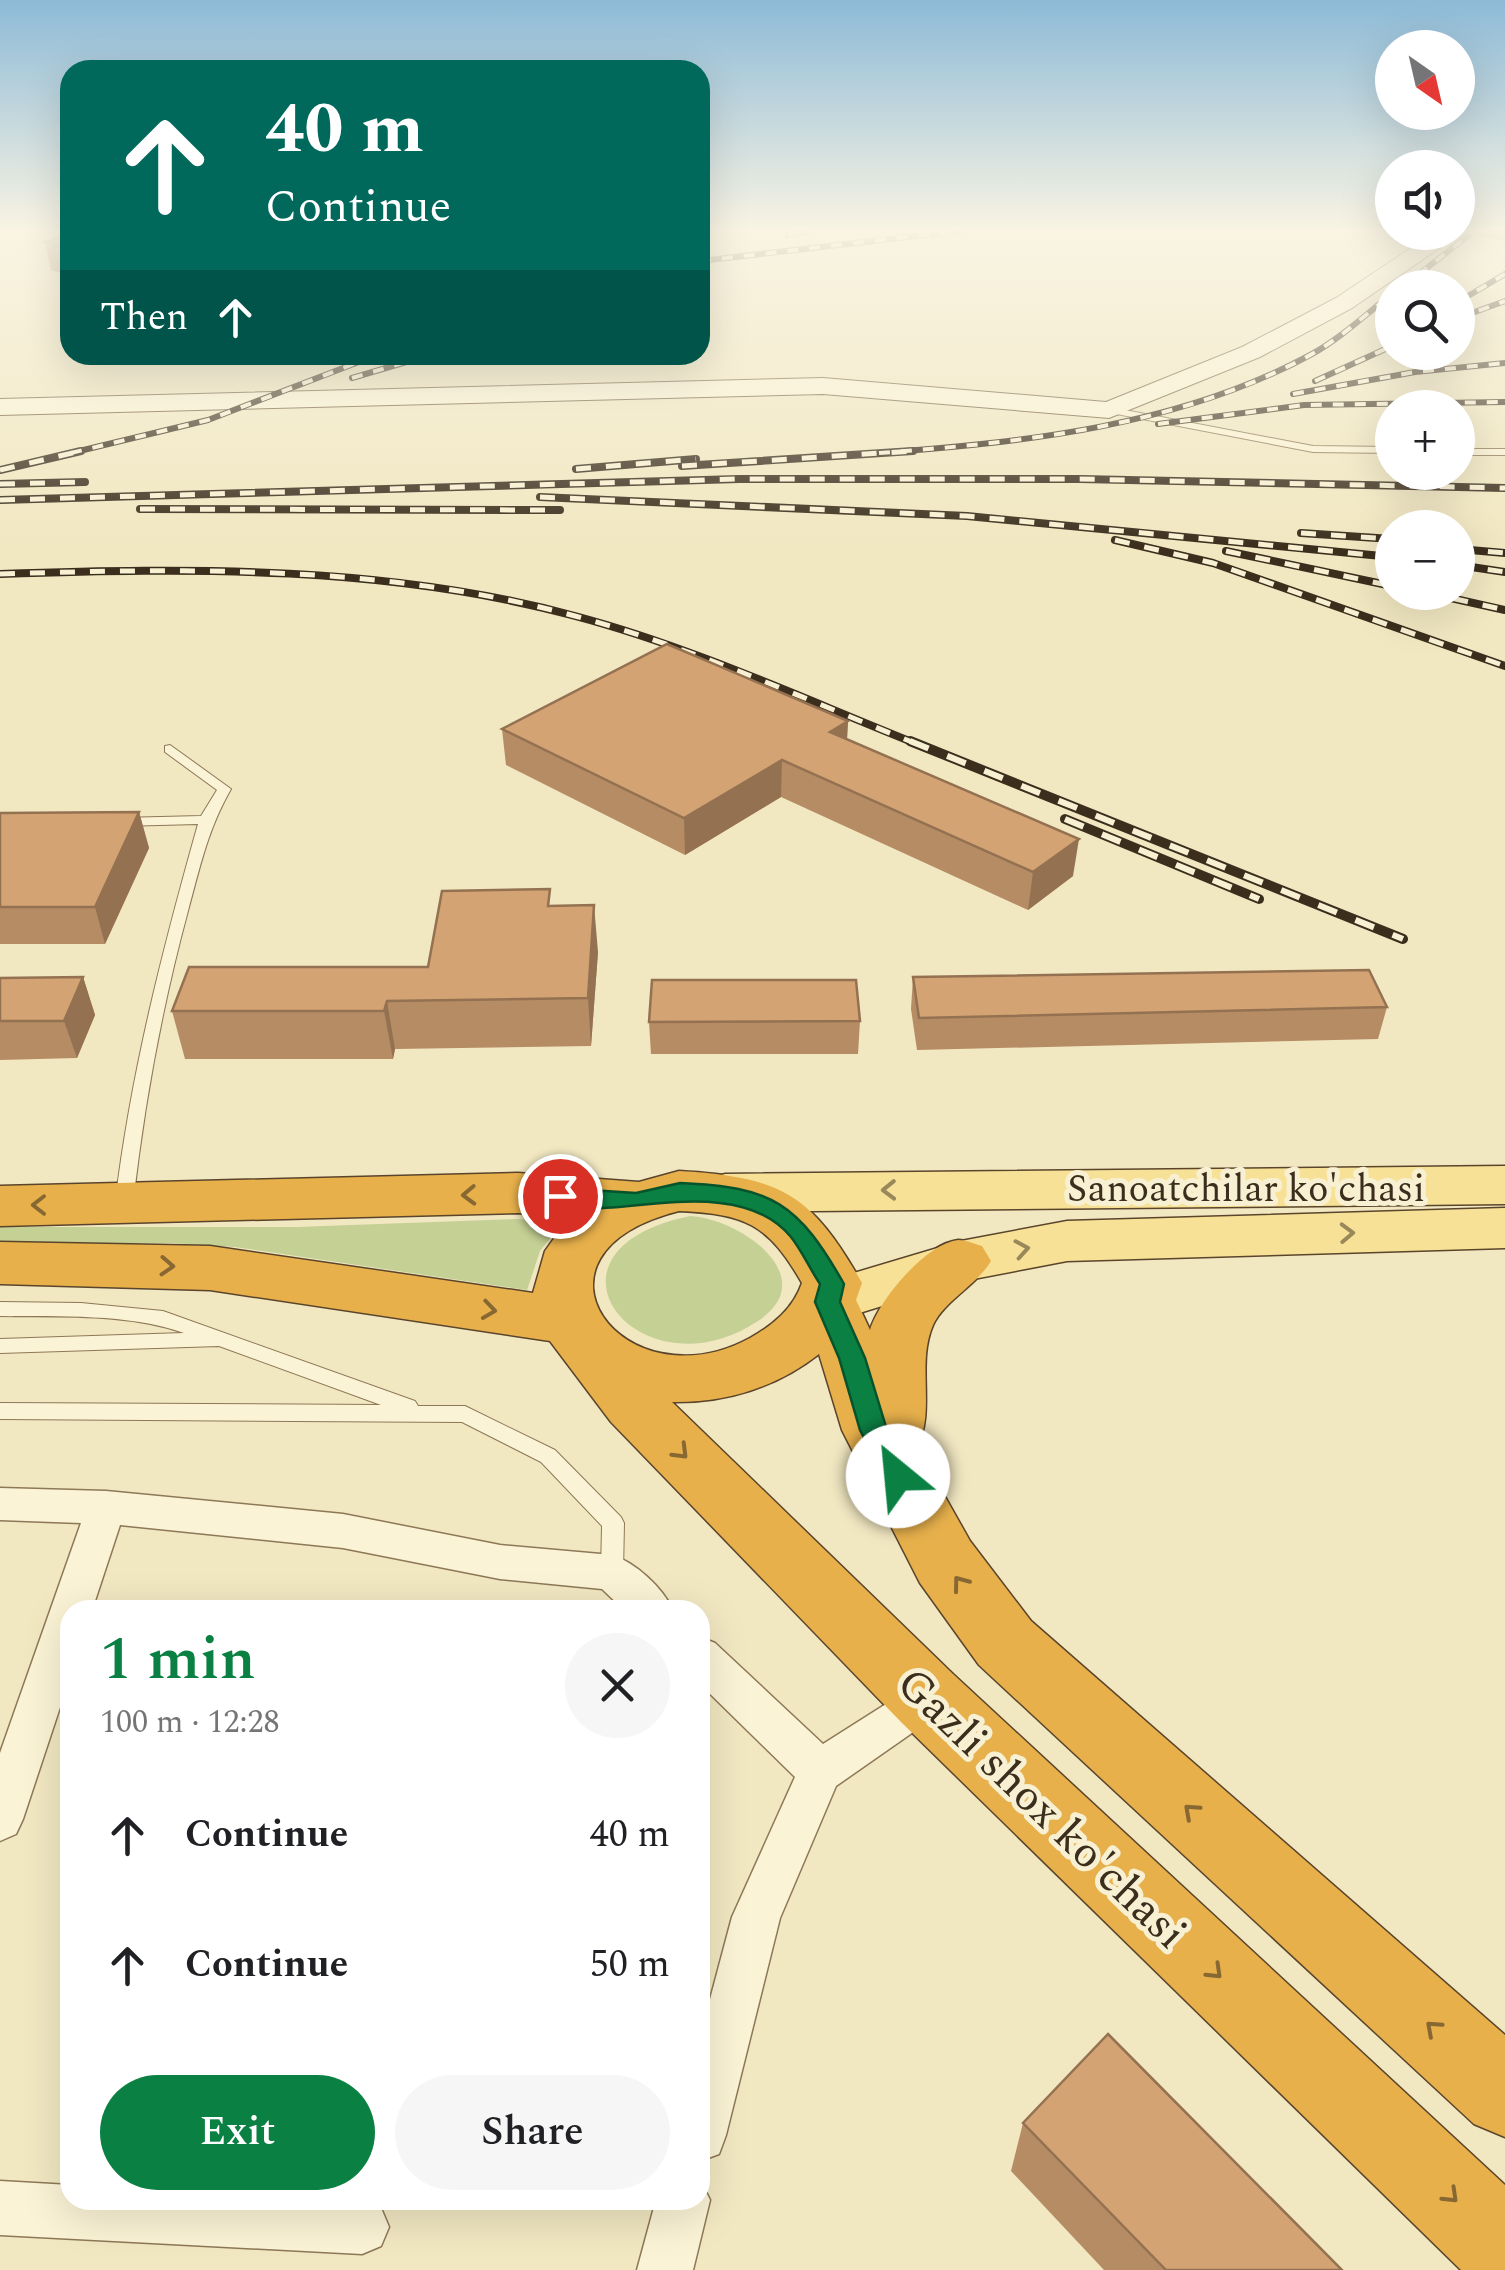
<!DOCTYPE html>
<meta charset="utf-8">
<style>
body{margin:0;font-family:Spectral,serif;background:#f6f6f6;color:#202124;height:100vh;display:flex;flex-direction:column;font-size:38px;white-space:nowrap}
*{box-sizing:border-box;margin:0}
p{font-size:32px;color:#757577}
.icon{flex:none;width:55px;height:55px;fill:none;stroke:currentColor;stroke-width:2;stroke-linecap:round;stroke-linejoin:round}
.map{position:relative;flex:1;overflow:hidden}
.details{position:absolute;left:60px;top:1600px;width:650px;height:610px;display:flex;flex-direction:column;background:#fff;border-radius:30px;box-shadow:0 10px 40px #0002}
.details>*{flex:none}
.hud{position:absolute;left:60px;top:60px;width:650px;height:305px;border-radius:30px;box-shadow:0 10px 40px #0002;background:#00695c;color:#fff;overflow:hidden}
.needle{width:65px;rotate:146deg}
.controls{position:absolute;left:1375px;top:30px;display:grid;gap:20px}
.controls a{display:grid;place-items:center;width:100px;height:100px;border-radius:50%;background:#fff;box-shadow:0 10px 40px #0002;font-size:50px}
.pin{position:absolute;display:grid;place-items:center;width:85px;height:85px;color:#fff;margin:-42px;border:5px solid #fff;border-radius:50%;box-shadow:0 2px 10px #0007}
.me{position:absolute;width:110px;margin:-55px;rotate:332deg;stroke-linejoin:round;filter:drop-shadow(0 0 8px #0008)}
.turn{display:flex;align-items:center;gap:35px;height:210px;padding:0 40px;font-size:45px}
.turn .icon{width:130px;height:130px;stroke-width:2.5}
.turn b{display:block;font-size:70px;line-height:85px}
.then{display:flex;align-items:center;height:95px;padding:0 40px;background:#0003;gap:20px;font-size:38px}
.round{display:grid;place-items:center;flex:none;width:105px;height:105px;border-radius:52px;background:#f6f6f6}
.headline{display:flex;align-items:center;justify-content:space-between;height:170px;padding:0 40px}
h1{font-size:60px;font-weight:600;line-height:75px;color:#0b8043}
.action{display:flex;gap:20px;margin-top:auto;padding:20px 40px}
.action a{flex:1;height:115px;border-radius:60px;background:#0b8043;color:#fff;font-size:40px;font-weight:600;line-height:115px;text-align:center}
.action a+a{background:#f6f6f6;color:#202124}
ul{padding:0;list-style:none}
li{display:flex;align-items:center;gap:30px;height:130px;padding:0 40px}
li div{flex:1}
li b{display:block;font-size:38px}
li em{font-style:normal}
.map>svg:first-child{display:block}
.green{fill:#c4d094}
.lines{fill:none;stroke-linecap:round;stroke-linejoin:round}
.lane-casing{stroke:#8d7857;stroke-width:2}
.street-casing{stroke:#8d7857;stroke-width:3}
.secondary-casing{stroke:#6e593a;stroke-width:2}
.primary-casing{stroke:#5a452c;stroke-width:3}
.highway-casing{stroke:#5a452c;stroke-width:3}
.lane{fill:#fbf3d5;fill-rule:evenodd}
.street{fill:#fbf3d5;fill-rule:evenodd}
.secondary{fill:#fbf3d5;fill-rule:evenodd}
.primary{fill:#f7e196;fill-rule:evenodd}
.highway{fill:#e7b04b;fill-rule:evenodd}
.rail-far2-casing{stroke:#3b2e1d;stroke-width:6}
.rail-far1-casing{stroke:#3b2e1d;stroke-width:8}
.rail-casing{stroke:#3b2e1d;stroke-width:10}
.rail-far2{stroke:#f8f0d2;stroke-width:4;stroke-dasharray:11;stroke-linecap:butt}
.rail-far1{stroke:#f8f0d2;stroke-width:5;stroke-dasharray:15;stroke-linecap:butt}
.rail{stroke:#f8f0d2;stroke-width:6;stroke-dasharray:20;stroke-linecap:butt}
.wall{fill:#b58c64}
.shaded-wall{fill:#947251}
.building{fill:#d3a374;stroke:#947251;stroke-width:2.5}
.oneway{stroke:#99885a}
.oneway2{stroke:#886832}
.route{fill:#0b8043;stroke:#07532c;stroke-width:2.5}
.labels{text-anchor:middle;stroke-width:10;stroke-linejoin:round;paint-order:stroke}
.street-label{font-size:38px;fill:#3b2e1d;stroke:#f8f0d2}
.near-street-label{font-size:45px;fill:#3b2e1d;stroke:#f8f0d2}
</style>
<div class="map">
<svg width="1505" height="2270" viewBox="0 0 1505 2270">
<rect width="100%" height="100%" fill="#f1e7c1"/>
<g class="green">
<path d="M690,1216C742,1219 823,1278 758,1321C639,1400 521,1251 690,1216Z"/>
<polygon points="516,1219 563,1222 540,1251 527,1290 235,1247 172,1243 0,1245 0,1227 297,1227"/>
</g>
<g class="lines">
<defs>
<g id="lane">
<polygon points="1109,407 1313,446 1392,447 1392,453 1313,452 1106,412 1106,408"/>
<rect x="1458" y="449" width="47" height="6"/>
<path d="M170,745L231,789C208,829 200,867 188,911C162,1007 144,1105 133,1204L124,1210L115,1204C131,1072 162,952 198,824L120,826L113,822L120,818L201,816L217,790L165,752V746Z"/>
<path d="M0,1302L81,1303L163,1311L415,1401L418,1406H465L555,1450L621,1517L624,1523L623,1572L620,1579L612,1581L604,1579L601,1572L602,1526L541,1462L462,1422L0,1419V1403L381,1405L219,1346L0,1353V1339L184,1333C127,1313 60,1317 0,1316Z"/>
</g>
<g id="street">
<path d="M0,1488L106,1491L343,1514L500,1545L612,1555C636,1563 662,1587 673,1610H624L602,1589L500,1579L343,1548L120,1525L92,1610H70V1677L23,1819L16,1834L0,1841V1753L81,1523L0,1520Z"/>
<polygon points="700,1637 715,1643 823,1744 927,1678 942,1684 949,1698 942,1712 836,1786 780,1918 726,2135 719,2154 700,2161 700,2037 732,1917 795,1777 700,1684"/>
<polygon points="700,2180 710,2200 693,2270 637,2270 656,2200 700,2200"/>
<polygon points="0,2181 70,2185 70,2200 362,2200 381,2208 389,2227 381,2246 362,2254 0,2235"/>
</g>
<polygon id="secondary" points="1458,229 1461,232 1457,236 1352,308 1260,357 1109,418 823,394 0,415 0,399 823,378 1106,402 1242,347 1336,298 1435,232"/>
<g id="primary">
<polygon points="1505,1166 1505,1204 725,1212 706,1206 698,1193 706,1180 725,1174"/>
<polygon points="1505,1208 1505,1248 1067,1261 963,1281 827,1323 807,1317 798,1302 807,1287 827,1281 961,1241 1067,1221"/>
</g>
<path id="highway" d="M679,1171C782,1177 811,1194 862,1283L856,1300L870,1330C879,1300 925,1244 958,1240C966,1240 975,1244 982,1246L991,1261C977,1285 944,1301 933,1325C916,1364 936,1411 917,1447L970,1541L1031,1621L1505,2035V2137L1474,2124L979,1665L920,1583L842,1430L819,1354C777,1387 726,1403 672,1402L953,1674L1505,2185V2270H1461L901,1722L611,1422L550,1341L210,1290L0,1284V1242L210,1246L533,1293L545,1251L570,1216L518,1213L0,1226V1186L518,1173L639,1182ZM679,1211C746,1214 768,1224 802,1283C793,1309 773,1325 750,1338C624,1407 508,1254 679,1211Z"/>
</defs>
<use href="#lane" class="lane-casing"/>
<use href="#street" class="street-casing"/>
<use href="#secondary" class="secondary-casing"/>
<use href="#primary" class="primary-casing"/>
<use href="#highway" class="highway-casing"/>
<use href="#lane" class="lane"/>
<use href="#street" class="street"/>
<use href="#secondary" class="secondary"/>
<use href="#primary" class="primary"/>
<use href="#highway" class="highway"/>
<defs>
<g id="rail-far2">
<polyline points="788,235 825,229"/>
<polyline points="700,261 977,229"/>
<polyline points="1401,288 1477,229"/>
<polyline points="1458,302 1505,274"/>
<polyline points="1458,318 1505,301"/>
<polyline points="352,378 430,355"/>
<polyline points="1315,381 1392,346"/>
<polyline points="1293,394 1415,372 1505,363"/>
<polyline points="1158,424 1304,405 1505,402"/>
<polyline points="71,453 208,420 377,355"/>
<path d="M879,453C1027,442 1180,426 1312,354C1341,338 1366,314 1392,294"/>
</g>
<g id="rail-far1">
<polyline points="682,466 913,451"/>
<polyline points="576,469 696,459"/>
<polyline points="0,470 81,451"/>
<polyline points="0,484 85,482"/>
<polyline points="540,497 967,516 1392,557"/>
<polyline points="0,500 739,479 1080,479 1505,488"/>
<polyline points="140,509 560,510"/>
<polyline points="1301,533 1392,539"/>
<polyline points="1115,540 1213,563 1505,666"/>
<polyline points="1458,549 1505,553"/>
<polyline points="1226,551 1392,586"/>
<polyline points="1458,565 1505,572"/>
<path d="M0,574C192,568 388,565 575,616C692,647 804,699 917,744"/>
<polyline points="1424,592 1505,610"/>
</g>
<g id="rail">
<polyline points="910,741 1403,939"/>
<polyline points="1065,819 1259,899"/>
</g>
</defs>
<use href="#rail-far2" class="rail-far2-casing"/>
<use href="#rail-far1" class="rail-far1-casing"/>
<use href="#rail" class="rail-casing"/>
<use href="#rail-far2" class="rail-far2"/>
<use href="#rail-far1" class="rail-far1"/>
<use href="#rail" class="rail"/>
</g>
<g class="wall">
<polygon points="1480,229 1505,229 1505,241 1478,236"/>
<polygon points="70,234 70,275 51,270 45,242"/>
<polygon points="848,721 847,739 1073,876 1028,910 781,797 685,855 506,765 502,729"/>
<polygon points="139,812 149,848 105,944 0,944 0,813"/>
<polygon points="552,906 598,952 591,1046 395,1049 393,1059 185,1059 172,1011 428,967"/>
<polygon points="83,977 95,1015 77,1058 0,1060 0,978"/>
<polygon points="913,977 1387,1007 1378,1039 917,1050 911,1009"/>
<polygon points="860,1021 858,1054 651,1054 649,1022"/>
<polygon points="1023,2123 1342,2270 1104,2270 1011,2171"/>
</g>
<g class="shaded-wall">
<polygon points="848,721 846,757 830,732"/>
<polygon points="782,760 781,797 685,855 684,818"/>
<polygon points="139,812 149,848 105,944 95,907"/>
<polygon points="1079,839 1073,876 1028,910 1033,872"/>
<polygon points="594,905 598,952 591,1046 588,998"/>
<polygon points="83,977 95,1015 77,1058 64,1021"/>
<polygon points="387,1001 395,1049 393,1059 384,1011"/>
</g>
<g class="building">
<polygon points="1480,229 1505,229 1505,234"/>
<polygon points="70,234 70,249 45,242"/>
<polygon points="667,644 848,721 830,732 1079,839 1033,872 782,760 684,818 502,729"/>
<polygon points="139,812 95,907 0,907 0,813"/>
<polygon points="550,889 548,906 594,905 588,998 387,1001 384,1011 172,1011 189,967 428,967 442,891"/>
<polygon points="1369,970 1387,1007 919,1018 913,977"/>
<polygon points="83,977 64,1021 0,1021 0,978"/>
<polygon points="652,980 856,980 860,1021 649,1022"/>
<polygon points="1108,2034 1342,2270 1166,2270 1023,2123"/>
</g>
<defs><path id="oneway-chevron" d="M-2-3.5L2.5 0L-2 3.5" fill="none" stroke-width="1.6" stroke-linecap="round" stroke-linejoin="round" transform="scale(2.5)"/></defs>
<g class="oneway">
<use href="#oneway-chevron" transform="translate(889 1190) rotate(179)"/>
<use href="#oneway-chevron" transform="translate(1347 1233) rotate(-2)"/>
<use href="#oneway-chevron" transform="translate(1022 1249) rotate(-10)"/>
</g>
<g class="oneway2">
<use href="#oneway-chevron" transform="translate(469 1195) rotate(178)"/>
<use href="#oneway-chevron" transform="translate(39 1205) rotate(180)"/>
<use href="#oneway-chevron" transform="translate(167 1266) rotate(3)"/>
<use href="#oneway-chevron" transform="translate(489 1310) rotate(8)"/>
<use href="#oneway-chevron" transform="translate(681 1452) rotate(45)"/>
<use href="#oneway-chevron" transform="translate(960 1583) rotate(-127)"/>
<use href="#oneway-chevron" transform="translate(1191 1811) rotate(-138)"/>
<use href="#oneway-chevron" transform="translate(1215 1972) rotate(44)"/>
<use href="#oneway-chevron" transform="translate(1433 2028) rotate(-138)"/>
<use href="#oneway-chevron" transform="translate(1451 2196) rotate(44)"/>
</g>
<linearGradient id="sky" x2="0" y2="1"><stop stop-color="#8dbad7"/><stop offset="0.42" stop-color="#f9f4e3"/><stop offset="1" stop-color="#f9f4e3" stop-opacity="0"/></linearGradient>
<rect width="1505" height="547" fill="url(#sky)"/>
<path class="route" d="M680,1183C773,1187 798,1203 844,1284L840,1302L865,1358L887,1430L912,1476L908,1484H888L860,1430L839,1358L815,1302L820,1284C810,1269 802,1251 791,1237C729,1162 577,1236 548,1196L560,1188L636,1193Z"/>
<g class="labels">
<g class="street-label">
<text x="1246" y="1201">Sanoatchilar ko'chasi</text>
</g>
<g class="near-street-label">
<text transform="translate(1043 1807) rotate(44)" y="16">Gazli shox ko'chasi</text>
</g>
</g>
</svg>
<div class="controls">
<a><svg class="needle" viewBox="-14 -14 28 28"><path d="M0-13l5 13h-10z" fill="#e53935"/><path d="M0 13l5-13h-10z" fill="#757577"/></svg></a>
<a><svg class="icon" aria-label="sound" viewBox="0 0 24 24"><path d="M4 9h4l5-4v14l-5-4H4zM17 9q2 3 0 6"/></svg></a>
<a><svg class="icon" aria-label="search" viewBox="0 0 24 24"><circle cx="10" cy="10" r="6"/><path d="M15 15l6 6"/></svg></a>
<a>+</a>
<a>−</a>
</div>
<div class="pin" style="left:560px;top:1196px;background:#d93025"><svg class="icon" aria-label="arrive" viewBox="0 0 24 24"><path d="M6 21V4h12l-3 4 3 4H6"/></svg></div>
<svg class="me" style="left:898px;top:1476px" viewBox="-20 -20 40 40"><circle r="19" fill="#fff"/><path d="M0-13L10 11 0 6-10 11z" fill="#0b8043"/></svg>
<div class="hud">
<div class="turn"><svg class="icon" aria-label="ahead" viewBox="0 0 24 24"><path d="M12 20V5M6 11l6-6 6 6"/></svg><div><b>40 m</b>Continue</div></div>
<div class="then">Then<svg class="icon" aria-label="ahead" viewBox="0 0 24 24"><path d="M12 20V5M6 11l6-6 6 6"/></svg></div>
</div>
<section class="details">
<div class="headline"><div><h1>1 min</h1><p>100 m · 12:28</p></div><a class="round"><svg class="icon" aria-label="close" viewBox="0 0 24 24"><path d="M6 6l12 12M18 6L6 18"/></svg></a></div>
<ul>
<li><svg class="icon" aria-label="ahead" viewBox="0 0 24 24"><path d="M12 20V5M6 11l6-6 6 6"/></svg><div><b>Continue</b></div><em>40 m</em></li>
<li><svg class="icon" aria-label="ahead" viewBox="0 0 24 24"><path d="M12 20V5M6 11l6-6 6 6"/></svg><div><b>Continue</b></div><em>50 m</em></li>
</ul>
<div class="action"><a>Exit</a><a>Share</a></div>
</section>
</div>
